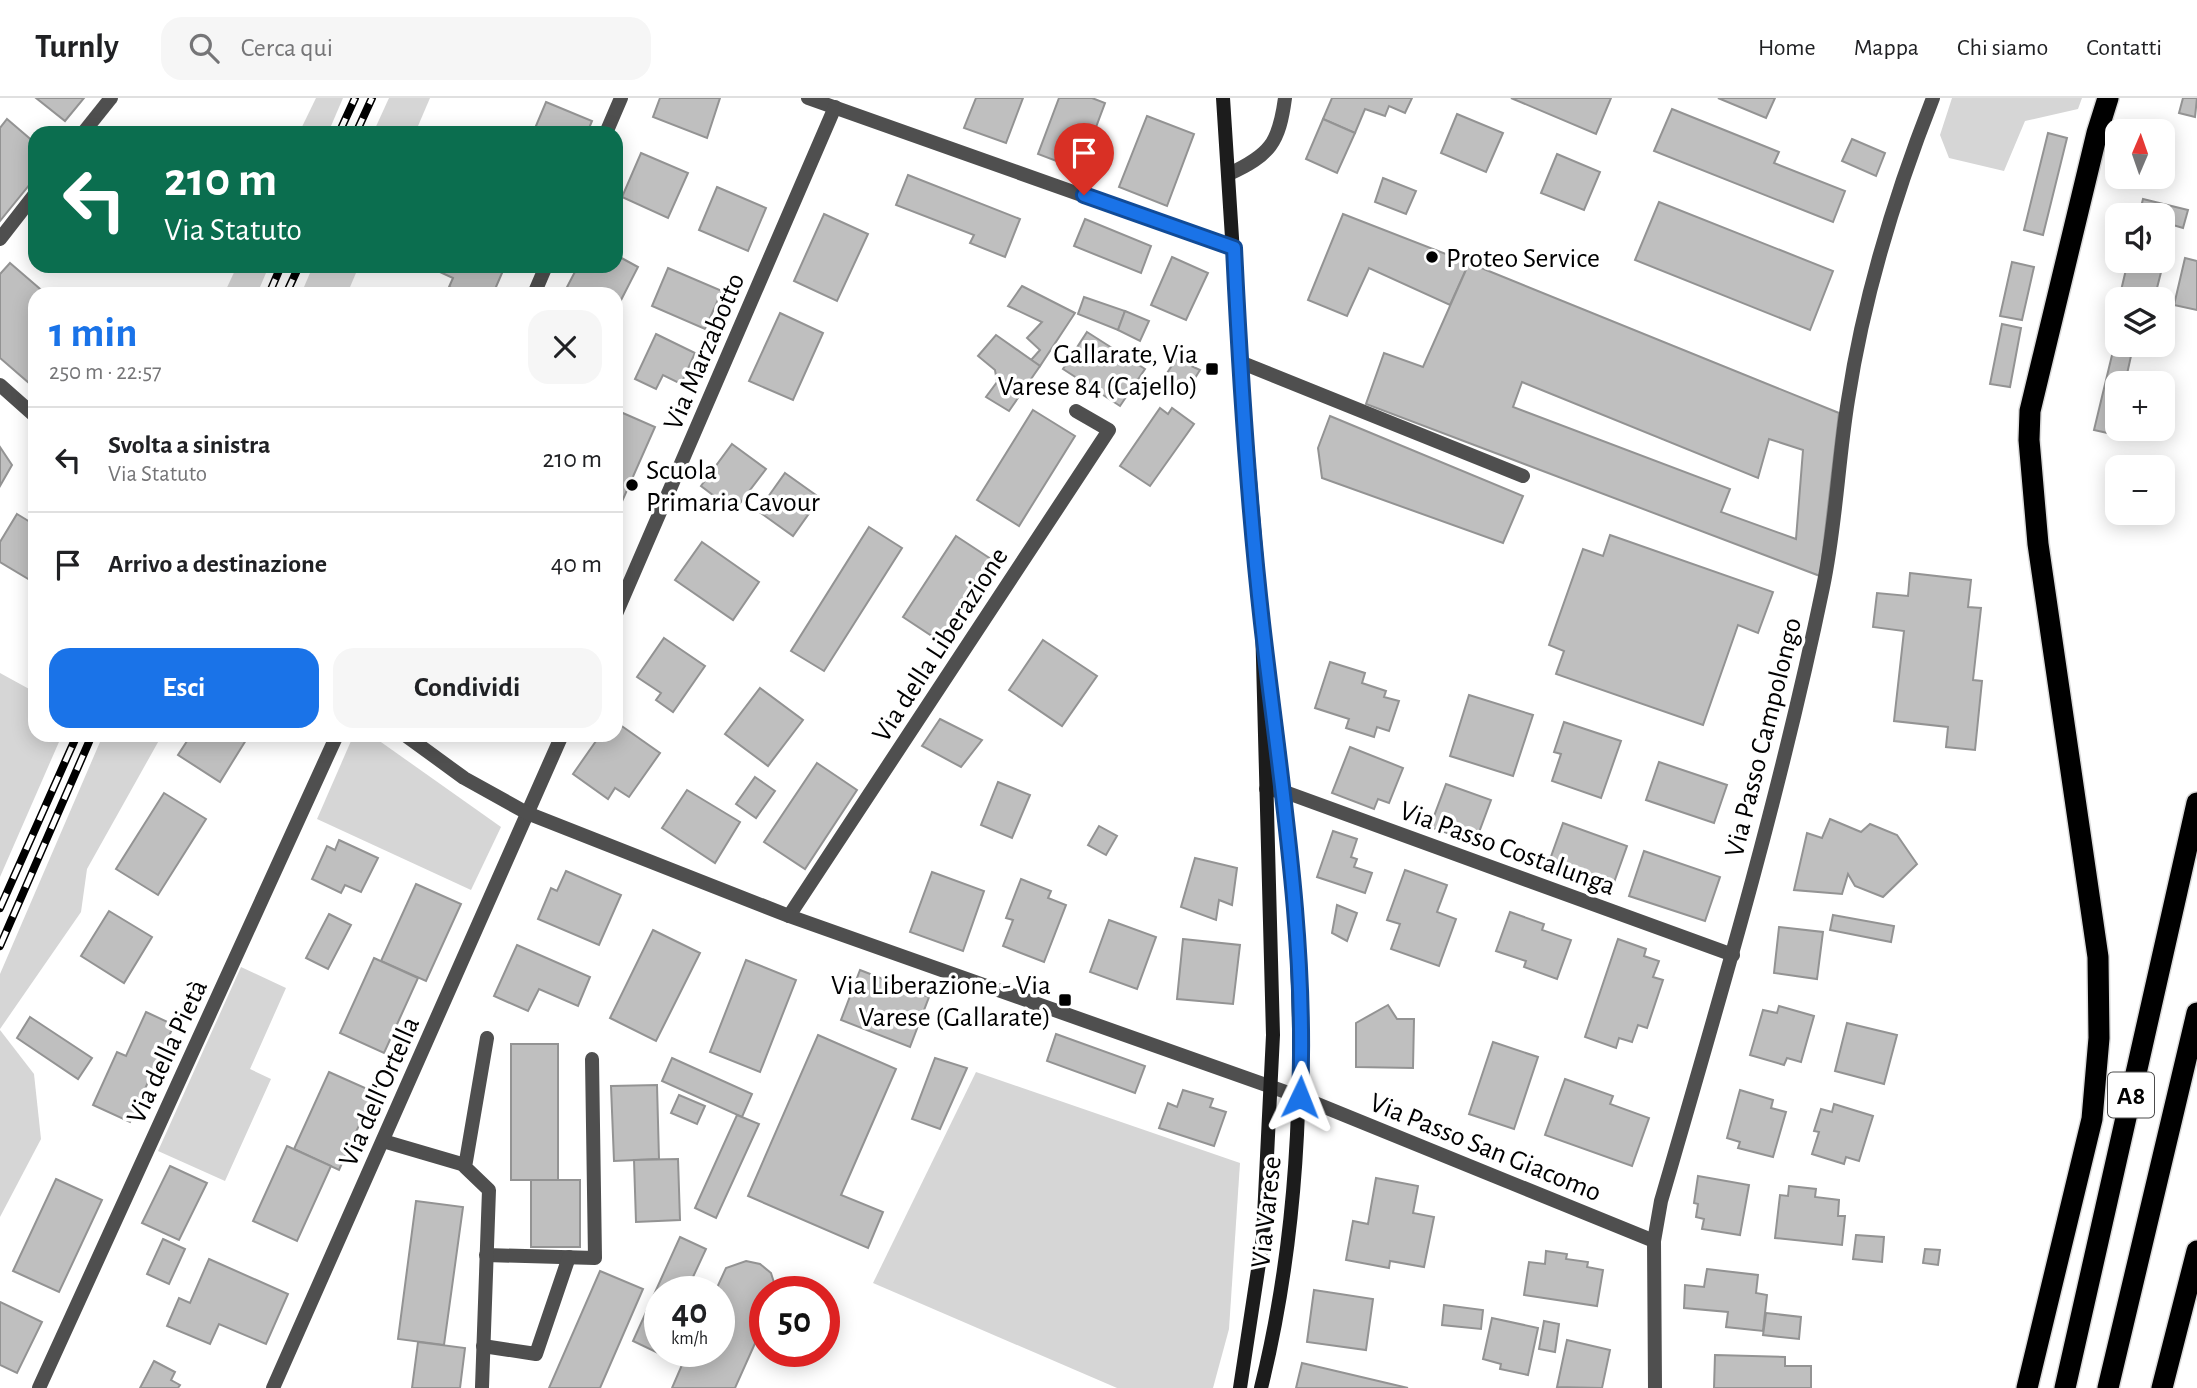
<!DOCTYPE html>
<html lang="it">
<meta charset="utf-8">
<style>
body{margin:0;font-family:"Alegreya Sans",sans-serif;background:#f6f6f6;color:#202124;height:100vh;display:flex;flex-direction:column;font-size:26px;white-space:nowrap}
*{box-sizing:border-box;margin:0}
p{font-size:23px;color:#757577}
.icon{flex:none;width:38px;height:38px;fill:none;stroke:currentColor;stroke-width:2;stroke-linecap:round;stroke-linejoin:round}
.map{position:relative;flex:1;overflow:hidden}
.drawer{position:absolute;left:28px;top:189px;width:595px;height:455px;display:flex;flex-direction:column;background:#fff;border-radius:21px;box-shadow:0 4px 18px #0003}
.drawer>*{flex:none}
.guide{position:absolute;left:28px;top:28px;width:595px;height:147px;border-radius:21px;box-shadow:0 4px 18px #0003;background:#0b6e4f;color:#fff;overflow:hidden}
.needle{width:46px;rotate:2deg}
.buttons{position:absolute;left:2105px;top:21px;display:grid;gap:14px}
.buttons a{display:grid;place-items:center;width:70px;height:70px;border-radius:14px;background:#fff;box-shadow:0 4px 18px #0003;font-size:35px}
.speed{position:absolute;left:644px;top:1178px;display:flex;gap:14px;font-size:35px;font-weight:700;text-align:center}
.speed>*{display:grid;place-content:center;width:91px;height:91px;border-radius:50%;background:#fff;box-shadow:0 4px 18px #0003;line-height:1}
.speed small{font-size:18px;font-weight:400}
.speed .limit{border:10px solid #d22;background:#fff;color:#111}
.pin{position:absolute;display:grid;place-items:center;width:60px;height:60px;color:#fff;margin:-72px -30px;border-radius:50% 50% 50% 0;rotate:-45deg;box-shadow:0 0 7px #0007}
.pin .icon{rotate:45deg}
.me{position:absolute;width:77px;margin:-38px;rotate:2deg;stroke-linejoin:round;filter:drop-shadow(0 0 5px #0008)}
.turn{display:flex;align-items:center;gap:24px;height:147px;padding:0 21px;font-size:32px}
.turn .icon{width:91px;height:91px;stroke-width:2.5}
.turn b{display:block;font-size:49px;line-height:60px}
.round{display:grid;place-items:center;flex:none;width:74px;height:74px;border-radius:21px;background:#f6f6f6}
.head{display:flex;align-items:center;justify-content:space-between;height:119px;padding:0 21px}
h1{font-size:42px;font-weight:700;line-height:52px;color:#1a73e8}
.button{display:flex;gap:14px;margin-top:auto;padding:14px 21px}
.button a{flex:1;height:80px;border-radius:21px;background:#1a73e8;color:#fff;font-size:28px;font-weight:700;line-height:80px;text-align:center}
.button a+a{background:#f6f6f6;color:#202124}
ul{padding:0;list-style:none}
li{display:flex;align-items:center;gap:21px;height:105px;padding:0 21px;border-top:2px solid #e0e0e0}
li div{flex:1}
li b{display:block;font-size:26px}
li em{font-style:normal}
header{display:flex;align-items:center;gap:42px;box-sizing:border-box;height:98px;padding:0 35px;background:#fff;border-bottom:2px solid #e0e0e0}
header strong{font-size:33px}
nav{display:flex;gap:38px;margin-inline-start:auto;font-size:24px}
.search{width:490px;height:63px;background:#f6f6f6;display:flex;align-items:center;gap:18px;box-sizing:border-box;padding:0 24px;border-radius:21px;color:#757577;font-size:26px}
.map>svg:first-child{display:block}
.green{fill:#d6d6d6}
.building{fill:#bfbfbf;stroke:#939393;stroke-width:2;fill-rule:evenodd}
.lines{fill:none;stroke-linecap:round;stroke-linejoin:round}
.motorway-casing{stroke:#dbdbdb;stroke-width:24}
.minor{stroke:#4f4f4f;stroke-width:14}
.tertiary{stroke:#4f4f4f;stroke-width:14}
.secondary{stroke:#1c1c1c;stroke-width:14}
.motorway{stroke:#000;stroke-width:21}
.rail-casing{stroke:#000;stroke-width:8}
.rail{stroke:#fff;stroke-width:5;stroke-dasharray:16;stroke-linecap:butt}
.route-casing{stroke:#114b97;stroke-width:18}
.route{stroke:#1a73e8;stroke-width:12}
.poi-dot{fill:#000;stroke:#fff;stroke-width:2.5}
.labels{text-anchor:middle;stroke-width:7;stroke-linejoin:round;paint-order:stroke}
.shield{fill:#fff;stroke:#4c4c4c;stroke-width:2}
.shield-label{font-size:26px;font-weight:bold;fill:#000}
.poi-label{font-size:28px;fill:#000;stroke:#fff;text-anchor:start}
.street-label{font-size:28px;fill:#000;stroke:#fff}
</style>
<header>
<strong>Turnly</strong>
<div class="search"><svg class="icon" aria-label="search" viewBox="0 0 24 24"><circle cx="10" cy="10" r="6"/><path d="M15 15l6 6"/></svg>Cerca qui</div>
<nav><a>Home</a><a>Mappa</a><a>Chi siamo</a><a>Contatti</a></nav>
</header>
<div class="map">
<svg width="2197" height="1290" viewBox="0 0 2197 1290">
<rect width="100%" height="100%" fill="#fff"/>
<g class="green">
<polygon points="316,0 343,0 328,35 299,35"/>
<polygon points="389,0 430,0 415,35 373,35"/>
<polygon points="1952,0 2082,0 2078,11 2025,23 2004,73 1949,60 1940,37"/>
<polygon points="237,168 269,168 257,196 224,196"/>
<polygon points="313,168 359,168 347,196 301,196"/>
<polygon points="0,575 31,592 35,584 35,637 62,637 0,779"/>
<polygon points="103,637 162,637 87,771 81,814 0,931 0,876"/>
<polygon points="359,637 371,637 501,729 471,792 317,721 351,643"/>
<polygon points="241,869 286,890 250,971 271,981 225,1083 158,1053"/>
<polygon points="0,932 34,976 41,1041 0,1119"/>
<polygon points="976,974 1240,1065 1229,1231 1213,1290 1117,1290 873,1185"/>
</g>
<g class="building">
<polygon points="36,0 84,0 65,23"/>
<polygon points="660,0 720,0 707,40 653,19"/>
<polygon points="976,0 1023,0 1006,45 964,30"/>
<polygon points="1059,0 1092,0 1105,5 1080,72 1038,56"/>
<polygon points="1332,0 1412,0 1405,15 1389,8 1385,18 1365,11 1355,35 1323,21"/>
<polygon points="1511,0 1611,0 1596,36"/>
<polygon points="1718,0 1775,0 1766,20"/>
<polygon points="2183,0 2197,0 2195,19 2179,15"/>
<polygon points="546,4 592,23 587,35 533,35"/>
<polygon points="1672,11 1779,54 1774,65 1845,93 1833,124 1654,53"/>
<polygon points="1457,16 1503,35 1486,74 1441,55"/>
<polygon points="1147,18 1194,36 1167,108 1119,89"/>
<polygon points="7,21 35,45 35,80 0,123 0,30"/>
<polygon points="1323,21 1355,35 1337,75 1306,61"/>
<polygon points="2048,35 2067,40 2043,137 2024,132"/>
<polygon points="1852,41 1885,55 1876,78 1842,63"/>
<polygon points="641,55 688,75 668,120 622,99"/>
<polygon points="1557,56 1600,74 1584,112 1541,95"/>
<polygon points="908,77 1020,121 1005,159 970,145 974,137 896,107"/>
<polygon points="1383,80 1416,93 1406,116 1375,104"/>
<polygon points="717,89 766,110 748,153 699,132"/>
<polygon points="2143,101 2188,112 2183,130 2173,127 2157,190 2167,192 2163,209 2163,201 2119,201 2128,163 2163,163 2163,117 2139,117"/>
<polygon points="1659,104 1833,173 1810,232 1635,162"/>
<polygon points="824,116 868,136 837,203 794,183"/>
<polygon points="1343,116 1469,165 1450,207 1369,170 1347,218 1308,202"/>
<polygon points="1085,121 1151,148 1141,175 1074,148"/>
<polygon points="616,157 638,169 619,206 616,196 600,196 593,192 591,196 580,196 567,189 578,168 616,168"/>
<polygon points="1172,159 1208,175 1186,222 1151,207"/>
<polygon points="2185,160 2197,163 2197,212 2174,207"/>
<polygon points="2012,164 2034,169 2022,222 2000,218"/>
<polygon points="10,165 46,196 35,196 35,278 29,285 0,260 0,176"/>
<path d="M1469,165L1839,315L1820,478L1366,306L1384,255L1423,269ZM1522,284L1758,380L1769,341L1803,352L1796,441L1721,414L1730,391L1513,309Z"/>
<polygon points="427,168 505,168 493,196 465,196 449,189 453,180"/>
<polygon points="668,170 722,193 705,231 652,208"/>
<polygon points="1022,188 1075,215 1040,268 1031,262 1040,252 1027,240 1042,224 1008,208"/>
<polygon points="1084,199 1125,213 1118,232 1078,216"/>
<polygon points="1125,213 1149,223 1140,243 1118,232"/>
<polygon points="780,215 823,235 793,302 749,283"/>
<polygon points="2002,226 2021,230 2010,289 1990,286"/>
<polygon points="1087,234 1145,271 1120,308 1063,271"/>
<polygon points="656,236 695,255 681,286 663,277 656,291 635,281"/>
<polygon points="996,237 1040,268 1009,313 986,299 997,284 995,272 978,258"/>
<polygon points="2113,253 2131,258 2125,285 2118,285 2118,315 2112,336 2094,332"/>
<polygon points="1176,261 1200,272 1187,293 1164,280"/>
<polygon points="1160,310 1168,316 1172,310 1194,326 1150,388 1120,368"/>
<polygon points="616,312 655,329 616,417"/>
<polygon points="1033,312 1075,338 1019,428 977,402"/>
<polygon points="1330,318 1523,398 1503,445 1322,380 1318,350"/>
<polygon points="732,346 766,371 734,413 701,388"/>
<polygon points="0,349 12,367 0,388"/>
<polygon points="785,375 820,400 793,438 758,413"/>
<polygon points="17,416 35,427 35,485 0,464 0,444"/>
<polygon points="869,429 902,450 824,573 791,553"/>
<polygon points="1610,437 1773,494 1758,535 1738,527 1703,627 1556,576 1564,553 1549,547 1583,451 1603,458"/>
<polygon points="956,438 994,463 941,544 903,519"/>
<polygon points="702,444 759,484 733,522 675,482"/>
<polygon points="1910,475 1971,482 1968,509 1981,510 1973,582 1982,583 1975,652 1946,649 1948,629 1894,623 1904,533 1873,529 1877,495 1908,498"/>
<polygon points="664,540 705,568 673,614 656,602 661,595 637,579"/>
<polygon points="1043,542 1097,578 1062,628 1009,592"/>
<polygon points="1330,564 1365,575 1362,585 1386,593 1384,599 1399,603 1389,633 1377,629 1374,639 1346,630 1349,621 1315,610"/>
<polygon points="760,590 803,622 768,668 725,636"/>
<polygon points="1469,597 1533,617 1513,678 1450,658"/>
<polygon points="940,621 982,642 961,669 922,648"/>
<polygon points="616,624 660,655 629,699 615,690 608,701 573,676 596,643 591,637 616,637"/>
<polygon points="1564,624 1621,643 1601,700 1552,683 1561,656 1554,654"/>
<polygon points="191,637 238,637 246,642 220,684 178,657"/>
<polygon points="1350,649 1403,670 1389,705 1378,701 1374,711 1332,695"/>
<polygon points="1659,664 1727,687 1714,725 1646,702"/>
<polygon points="817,665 857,692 805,771 764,744"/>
<polygon points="755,679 775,693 756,720 736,706"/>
<polygon points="998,684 1030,697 1012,740 981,727"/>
<polygon points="1446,686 1491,702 1475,745 1430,729"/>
<polygon points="687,692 740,724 715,765 662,730"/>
<polygon points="164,695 206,721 158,797 116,771"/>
<polygon points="1830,721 1861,734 1870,726 1897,737 1917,766 1883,799 1855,788 1848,776 1842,796 1794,792 1807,735 1822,740"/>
<polygon points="1563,725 1627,748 1612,790 1548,767"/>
<polygon points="1099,728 1117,738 1106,757 1088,747"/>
<polygon points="1333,733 1357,741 1351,759 1357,761 1354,769 1372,775 1365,795 1317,779"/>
<polygon points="339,742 378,760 361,794 345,787 341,795 312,781 327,748 335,752"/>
<polygon points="1644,753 1720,779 1705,823 1629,798"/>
<polygon points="1195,760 1237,770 1232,807 1219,802 1216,822 1181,809"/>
<polygon points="1405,772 1447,787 1437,814 1456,821 1439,868 1391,851 1400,826 1387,822"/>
<polygon points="566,773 621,797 599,847 538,821 551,790 557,793"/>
<polygon points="932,774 984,793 963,853 910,834"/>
<polygon points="1021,781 1051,793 1048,800 1066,807 1044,864 1003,848 1013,822 1006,820"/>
<polygon points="416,786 461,806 426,883 381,863"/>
<polygon points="1337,807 1357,815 1347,843 1332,835"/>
<polygon points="109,813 152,839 124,885 81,858"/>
<polygon points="1510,814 1544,826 1542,832 1571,842 1557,881 1524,869 1526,863 1496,853"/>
<polygon points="329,816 351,827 328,871 306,860"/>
<polygon points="1833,817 1894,828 1891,844 1830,832"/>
<polygon points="1109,822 1156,839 1137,891 1090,874"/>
<polygon points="1779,829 1823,834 1817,881 1774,875"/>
<polygon points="653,832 700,855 656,943 610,920"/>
<polygon points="1183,841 1240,847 1233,906 1177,901"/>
<polygon points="1618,841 1646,851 1644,858 1659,863 1653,879 1663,882 1647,930 1638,927 1632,944 1619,940 1616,950 1585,939"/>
<polygon points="517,847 590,879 578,908 539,891 528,913 494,898"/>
<polygon points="374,860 418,880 384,955 340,935"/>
<polygon points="746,862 796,882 760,974 710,954"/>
<polygon points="860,872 929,899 910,949 841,922"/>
<polygon points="1388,907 1397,921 1414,921 1413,970 1356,969 1356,925"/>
<polygon points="1779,908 1814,918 1801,964 1787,960 1784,967 1750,957 1763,912 1777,915"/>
<polygon points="146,914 174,927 130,1024 93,1007 117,954 126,958"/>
<polygon points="30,919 92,960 78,981 17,940"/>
<polygon points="1847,925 1897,937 1884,986 1835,973"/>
<polygon points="1056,936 1145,968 1135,995 1047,963"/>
<polygon points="818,937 896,971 841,1097 883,1114 868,1150 748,1098"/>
<polygon points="1493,944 1538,959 1514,1031 1469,1016"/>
<rect x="511" y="946" width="47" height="136"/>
<polygon points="672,960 752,996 742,1019 662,983"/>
<polygon points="935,960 967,970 940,1031 912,1021"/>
<polygon points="329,974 374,994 339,1072 294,1051"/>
<polygon points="1565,981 1613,998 1610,1006 1649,1020 1632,1068 1545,1037"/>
<polygon points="657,987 659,1061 614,1063 611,988"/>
<polygon points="1183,992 1213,1001 1210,1009 1226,1014 1214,1048 1159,1030 1168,1005 1177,1009"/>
<polygon points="1740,992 1773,1002 1771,1010 1786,1014 1773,1059 1738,1050 1740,1044 1727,1040"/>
<polygon points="679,997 705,1008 697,1026 671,1015"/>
<polygon points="1834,1006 1873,1018 1859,1063 1846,1059 1844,1066 1812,1056 1819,1034 1814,1033 1821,1011 1832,1014"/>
<polygon points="737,1017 759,1026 716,1120 695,1110"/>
<polygon points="287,1048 331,1068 297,1143 253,1123"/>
<polygon points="678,1061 680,1122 636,1124 634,1062"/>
<polygon points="170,1068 207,1085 179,1142 142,1125"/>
<polygon points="1698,1078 1749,1087 1740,1137 1702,1131 1704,1121 1696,1119 1698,1106 1694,1105"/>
<polygon points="1376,1080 1418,1088 1413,1115 1434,1119 1424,1169 1390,1163 1389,1170 1346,1162 1353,1123 1368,1126"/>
<polygon points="56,1081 102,1102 59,1194 13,1173"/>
<rect x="531" y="1082" width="49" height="67"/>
<polygon points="1789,1088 1816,1091 1815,1099 1839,1102 1838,1118 1845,1118 1842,1147 1775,1140 1780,1097 1788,1098"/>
<polygon points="416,1103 463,1109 444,1247 398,1241"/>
<polygon points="1856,1137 1884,1139 1882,1164 1853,1161"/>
<polygon points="680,1139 706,1151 686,1194 660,1194 658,1255 633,1243"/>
<polygon points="163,1141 185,1151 169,1186 147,1176"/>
<polygon points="1925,1151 1940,1152 1938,1167 1923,1165"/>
<polygon points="1546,1153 1567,1156 1566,1161 1588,1164 1587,1169 1603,1172 1597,1208 1524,1197 1529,1164 1545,1166"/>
<polygon points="209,1161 288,1196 266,1246 219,1226 210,1246 167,1228 179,1200 190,1205"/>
<polygon points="746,1163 760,1166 771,1175 777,1194 765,1194 765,1223 735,1290 672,1290 688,1253 719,1253 719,1194 715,1194 726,1170"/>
<polygon points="1707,1171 1758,1177 1756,1195 1767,1197 1763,1233 1726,1229 1728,1214 1684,1210 1685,1187 1704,1189"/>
<polygon points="600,1173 643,1191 600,1290 549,1290"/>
<polygon points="1314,1192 1373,1201 1366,1252 1307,1244"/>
<polygon points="0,1204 42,1224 17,1275 0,1267"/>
<polygon points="1444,1207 1483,1212 1481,1231 1442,1227"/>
<polygon points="1766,1215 1801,1219 1799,1241 1763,1237"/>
<polygon points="1492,1220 1538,1230 1528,1277 1500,1271 1501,1266 1483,1261"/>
<polygon points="1544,1223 1559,1226 1555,1254 1539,1251"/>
<polygon points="1567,1242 1610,1252 1602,1290 1557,1289"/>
<polygon points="418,1244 465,1250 460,1290 412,1290"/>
<polygon points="1715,1257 1785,1259 1785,1268 1811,1268 1811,1290 1714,1290"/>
<polygon points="154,1263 175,1274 171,1282 180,1287 178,1290 140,1290"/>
<polygon points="1302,1265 1408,1290 1296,1290"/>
</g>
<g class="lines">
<defs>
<g id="motorway">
<polyline points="2027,1290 2092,1021 2099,940 2098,859 2038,446 2029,342 2030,313 2097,35 2108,0"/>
<polyline points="2065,1290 2197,705"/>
<polyline points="2108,1290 2197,915"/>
<polyline points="2162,1290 2197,1153"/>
</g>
</defs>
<use href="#motorway" class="motorway-casing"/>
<g class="minor">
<polyline points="808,0 1234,151"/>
<polyline points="83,35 111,0"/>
<polyline points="606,35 621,0"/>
<path d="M1229,76C1270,57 1279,45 1285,0"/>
<polyline points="0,141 35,96"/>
<polyline points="534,196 546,168"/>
<polyline points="1240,264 1523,378"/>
<polyline points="616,516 835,9"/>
<polyline points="1266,691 1285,694 1733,857"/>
<polyline points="789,818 1109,332 1076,313"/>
<polyline points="1300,999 1654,1143"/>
<polyline points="383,1043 465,1067"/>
<polyline points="486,1157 595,1160 592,961"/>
<polyline points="483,1248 536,1256 569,1159"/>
<polyline points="482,1289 489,1092 465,1069 487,940"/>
<polyline points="39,1290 337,637"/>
<polyline points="273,1290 562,637"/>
<path d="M1655,1290L1654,1143L1661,1103C1720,900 1780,697 1823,489C1836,427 1838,364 1848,302C1864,197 1894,99 1933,0"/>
</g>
<g class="tertiary">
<polyline points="0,287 35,318"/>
<polyline points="405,637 464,680 527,715 789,818 1300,999"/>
</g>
<g class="secondary">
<polyline points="1223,0 1240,264 1262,524 1273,937 1263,1139 1240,1290"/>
<path d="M1261,1290C1317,1063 1303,828 1272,598"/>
</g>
<use href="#motorway" class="motorway"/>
<defs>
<g id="rail">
<polyline points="339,35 355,0"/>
<polyline points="356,35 372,0"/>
<polyline points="269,196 281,168"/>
<polyline points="286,196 299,168"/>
<polyline points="0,810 77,637"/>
<polyline points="0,848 92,637"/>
</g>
</defs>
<use href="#rail" class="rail-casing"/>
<use href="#rail" class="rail"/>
</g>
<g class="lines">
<defs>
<path id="route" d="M1084,97L1234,150C1240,275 1248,401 1262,525C1280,682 1307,841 1300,999"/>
</defs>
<use href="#route" class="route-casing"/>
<use href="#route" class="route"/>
</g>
<g class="poi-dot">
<circle cx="1432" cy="159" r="7"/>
<rect x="1205" y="264" width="14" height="14" rx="3.5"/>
<circle cx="632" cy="387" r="7"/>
<rect x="1058" y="895" width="14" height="14" rx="3.5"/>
</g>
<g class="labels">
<rect class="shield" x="2108" y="974.5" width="46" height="45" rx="5"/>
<g class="shield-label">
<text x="2131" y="1006">A8</text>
</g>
<g class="poi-label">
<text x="1446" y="169">Proteo Service</text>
<text x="1198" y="265" text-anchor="end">Gallarate, Via<tspan x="1198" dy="32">Varese 84 (Cajello)</tspan></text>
<text x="646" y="381">Scuola<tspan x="646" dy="32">Primaria Cavour</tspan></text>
<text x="1051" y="896" text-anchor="end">Via Liberazione - Via<tspan x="1051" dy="32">Varese (Gallarate)</tspan></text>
</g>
<g class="street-label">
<text transform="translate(703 253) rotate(-67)" y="10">Via Marzabotto</text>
<text transform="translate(939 546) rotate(-57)" y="10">Via della Liberazione</text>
<text transform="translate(1762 639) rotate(-76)" y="10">Via Passo Campolongo</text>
<text transform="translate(1508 749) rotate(20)" y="10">Via Passo Costalunga</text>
<text transform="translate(166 953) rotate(-65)" y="10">Via della Pietà</text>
<text transform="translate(378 993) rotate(-66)" y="10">Via dell'Ortella</text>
<text transform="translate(1486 1048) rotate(22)" y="10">Via Passo San Giacomo</text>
<text transform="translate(1265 1114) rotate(-84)" y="10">Via Varese</text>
</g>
</g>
</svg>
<div class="buttons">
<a><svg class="needle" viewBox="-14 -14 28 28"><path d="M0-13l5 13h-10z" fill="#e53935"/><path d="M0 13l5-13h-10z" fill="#757577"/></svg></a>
<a><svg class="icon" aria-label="sound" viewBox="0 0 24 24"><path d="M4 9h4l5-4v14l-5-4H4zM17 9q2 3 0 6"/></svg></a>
<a><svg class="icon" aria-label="layers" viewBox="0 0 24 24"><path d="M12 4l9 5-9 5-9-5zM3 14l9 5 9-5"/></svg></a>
<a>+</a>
<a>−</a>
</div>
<div class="speed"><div>40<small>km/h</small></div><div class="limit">50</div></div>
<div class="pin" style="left:1084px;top:97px;background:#d93025"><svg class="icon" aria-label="arrive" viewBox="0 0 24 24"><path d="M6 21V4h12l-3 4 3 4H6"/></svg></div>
<svg class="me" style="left:1300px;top:999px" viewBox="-20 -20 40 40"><path d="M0-17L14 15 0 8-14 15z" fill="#1a73e8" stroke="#fff" stroke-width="4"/></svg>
<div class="guide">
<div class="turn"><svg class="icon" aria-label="left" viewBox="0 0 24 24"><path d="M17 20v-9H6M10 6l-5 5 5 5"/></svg><div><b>210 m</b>Via Statuto</div></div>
</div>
<section class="drawer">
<div class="head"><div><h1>1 min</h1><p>250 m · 22:57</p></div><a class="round"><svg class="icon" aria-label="close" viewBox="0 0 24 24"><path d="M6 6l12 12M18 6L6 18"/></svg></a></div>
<ul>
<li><svg class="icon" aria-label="left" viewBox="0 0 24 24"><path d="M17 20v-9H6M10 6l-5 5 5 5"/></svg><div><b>Svolta a sinistra</b><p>Via Statuto</p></div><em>210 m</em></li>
<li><svg class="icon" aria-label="arrive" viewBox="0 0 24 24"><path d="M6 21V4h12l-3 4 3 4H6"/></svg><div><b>Arrivo a destinazione</b></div><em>40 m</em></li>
</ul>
<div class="button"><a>Esci</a><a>Condividi</a></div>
</section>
</div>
